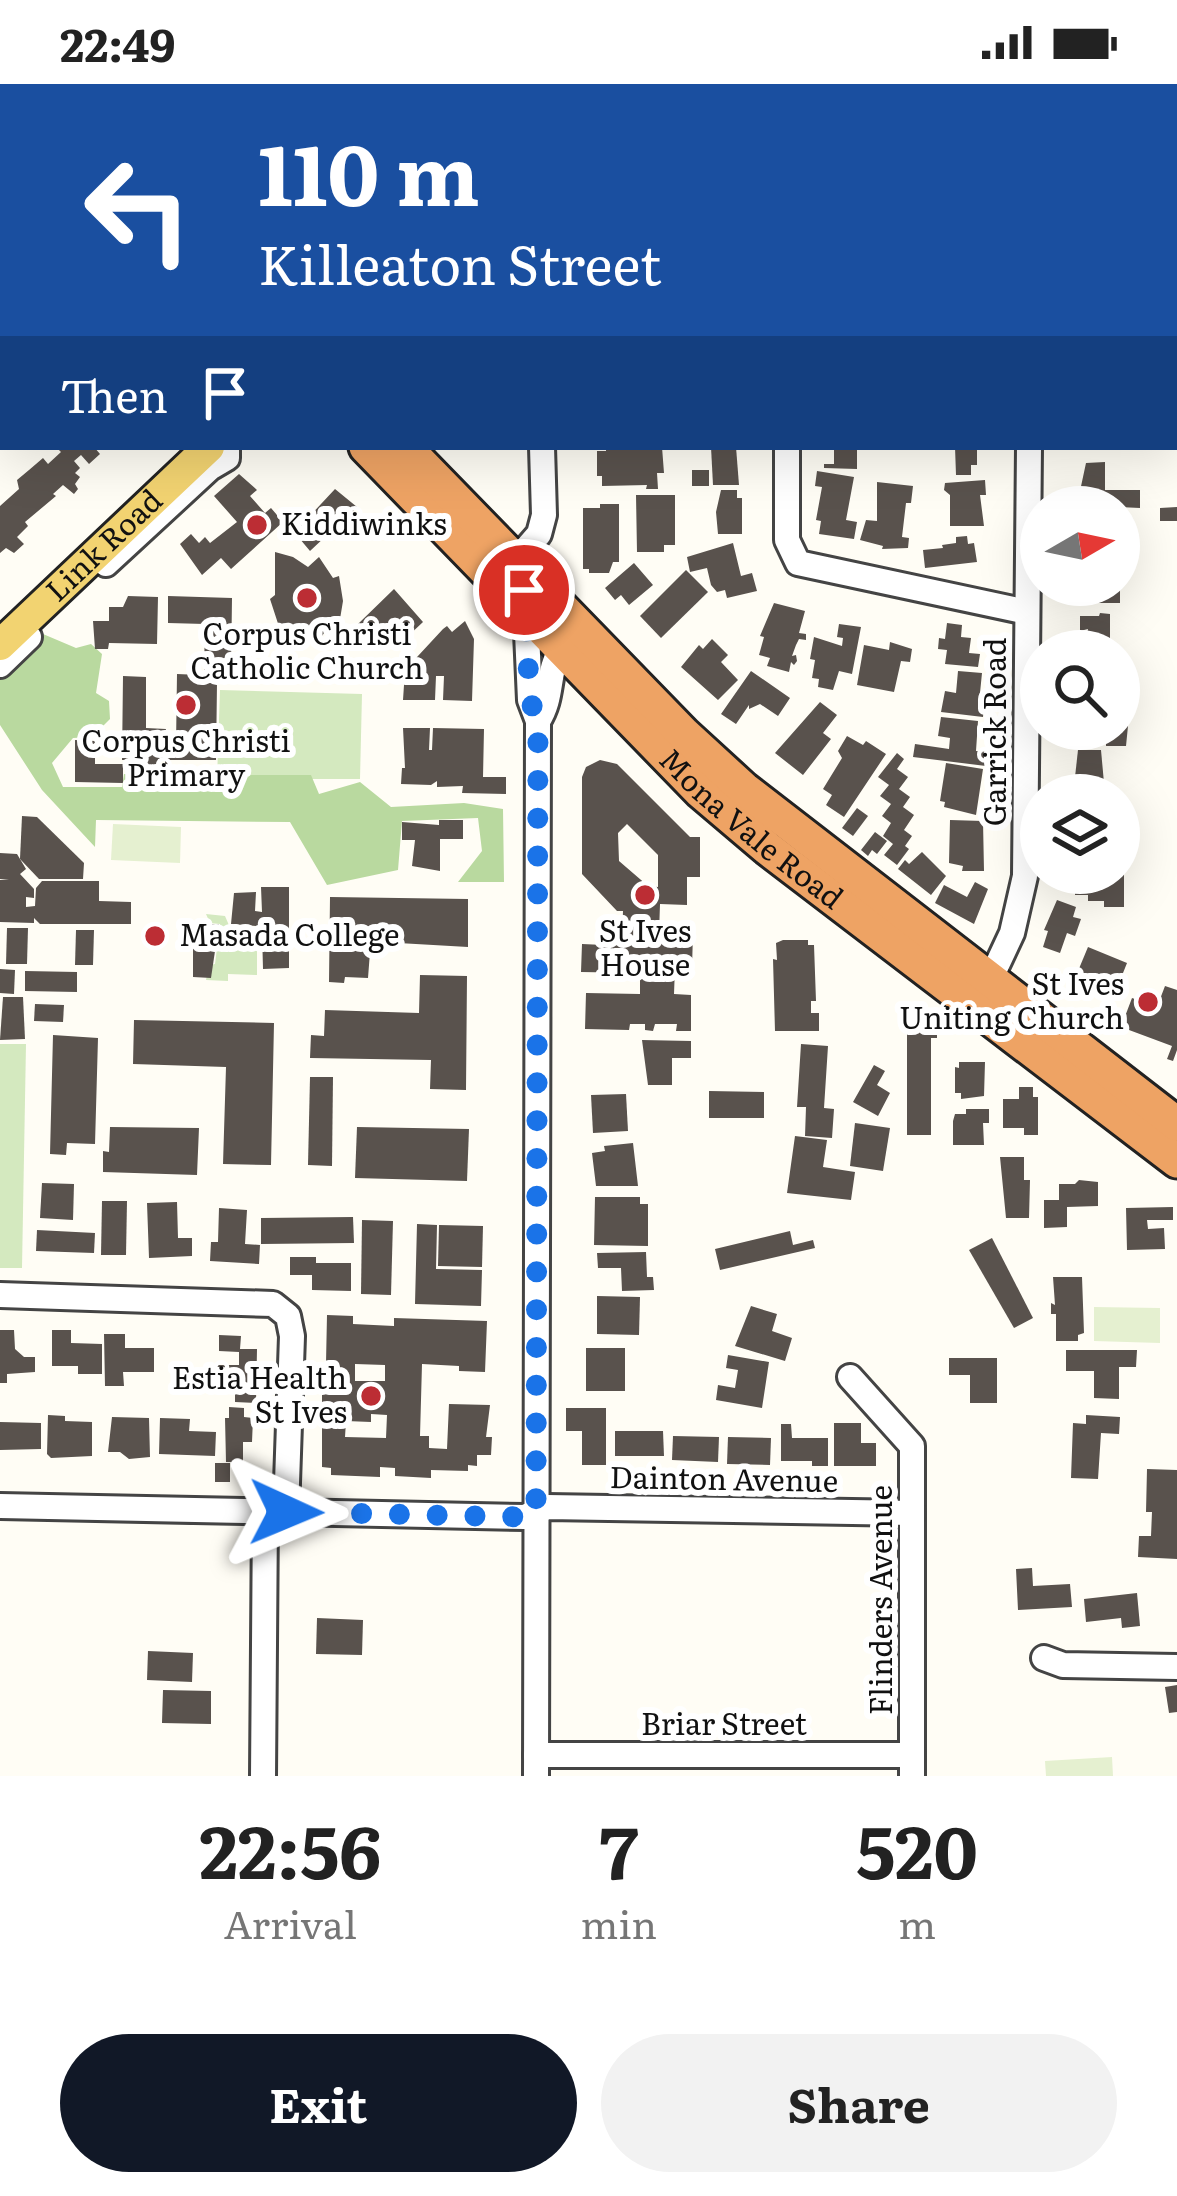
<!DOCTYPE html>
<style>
body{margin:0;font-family:Literata,serif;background:#f2f2f2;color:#222;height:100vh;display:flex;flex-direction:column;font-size:45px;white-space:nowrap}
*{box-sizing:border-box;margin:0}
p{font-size:39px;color:#767676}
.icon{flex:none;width:66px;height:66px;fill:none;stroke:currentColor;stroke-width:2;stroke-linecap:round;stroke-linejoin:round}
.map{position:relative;height:1692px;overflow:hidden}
.panel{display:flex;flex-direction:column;background:#fff;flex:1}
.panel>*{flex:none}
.top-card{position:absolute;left:0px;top:0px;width:1179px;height:366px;box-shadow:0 12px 48px #0002;background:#1a4fa0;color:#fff;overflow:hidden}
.needle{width:78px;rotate:81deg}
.buttons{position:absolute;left:1020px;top:402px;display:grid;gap:24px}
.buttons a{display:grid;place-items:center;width:120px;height:120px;border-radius:50%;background:#fff;box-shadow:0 12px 48px #0002;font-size:60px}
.pin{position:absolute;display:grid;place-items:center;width:102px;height:102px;color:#fff;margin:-51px;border:6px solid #fff;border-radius:50%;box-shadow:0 3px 12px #0007}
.me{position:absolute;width:132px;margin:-66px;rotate:91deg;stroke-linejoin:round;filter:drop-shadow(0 0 9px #0008)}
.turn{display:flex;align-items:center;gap:42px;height:252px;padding:0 60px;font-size:54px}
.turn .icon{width:156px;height:156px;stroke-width:2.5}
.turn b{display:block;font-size:84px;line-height:102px}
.then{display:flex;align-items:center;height:114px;padding:0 60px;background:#0003;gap:24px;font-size:45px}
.eta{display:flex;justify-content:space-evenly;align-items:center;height:204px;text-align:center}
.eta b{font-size:72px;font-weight:700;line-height:84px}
.button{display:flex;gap:24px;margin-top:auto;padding:24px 60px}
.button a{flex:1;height:138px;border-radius:72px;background:#111827;color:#fff;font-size:48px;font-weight:700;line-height:138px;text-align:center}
.button a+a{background:#f2f2f2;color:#222}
.status{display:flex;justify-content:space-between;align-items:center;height:84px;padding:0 60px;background:#fff;direction:ltr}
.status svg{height:33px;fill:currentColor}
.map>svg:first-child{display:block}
.green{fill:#d4e9bf}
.forest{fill:#b9d99f}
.pitch{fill:#e5f0d0}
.building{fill:#59524d;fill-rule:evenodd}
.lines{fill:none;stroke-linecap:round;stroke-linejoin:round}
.minor-casing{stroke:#444;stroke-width:30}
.major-casing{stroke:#222;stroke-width:36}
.highway-casing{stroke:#222;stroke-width:39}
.minor{stroke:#fff;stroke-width:24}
.major{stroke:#f2d371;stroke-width:30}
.highway{stroke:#eea364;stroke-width:33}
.route{stroke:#1a73e8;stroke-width:21;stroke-dasharray:0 37.8}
.poi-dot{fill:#bc2d34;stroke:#fff;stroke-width:4.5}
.labels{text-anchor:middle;stroke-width:12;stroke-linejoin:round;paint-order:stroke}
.poi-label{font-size:30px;fill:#111;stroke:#fff}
.street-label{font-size:30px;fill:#111;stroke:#fff}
</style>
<div class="status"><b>22:49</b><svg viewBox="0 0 49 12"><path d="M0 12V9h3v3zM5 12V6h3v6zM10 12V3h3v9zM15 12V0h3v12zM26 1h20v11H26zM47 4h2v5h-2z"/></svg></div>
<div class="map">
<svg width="1177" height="1692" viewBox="0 0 1177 1692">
<rect width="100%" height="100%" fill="#fffdf5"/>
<g class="green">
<polygon points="220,606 362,610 360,695 217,695"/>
<polygon points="206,830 225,832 231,846 257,849 257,891 228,890 228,897 206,896 209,881 215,880 220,840 210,839"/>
<polygon points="0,960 26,960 22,1184 0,1184"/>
</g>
<polygon class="forest" points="43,550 76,564 91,560 102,570 96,609 109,617 110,635 92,653 73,654 52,679 63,703 122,703 124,690 136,691 135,701 156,700 160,689 170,696 185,683 210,686 214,703 250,691 311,691 319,710 360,698 391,723 464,719 503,725 504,798 458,798 482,767 478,734 402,737 398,786 327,801 290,738 96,736 95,763 42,706 0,641 0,595"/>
<g class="pitch">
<polygon points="113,740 181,743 180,779 111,776"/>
<polygon points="1094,1223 1160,1224 1160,1259 1094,1257"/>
<polygon points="1112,1673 1113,1692 1046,1692 1045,1677"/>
</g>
<g class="building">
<polygon points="56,363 94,363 100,370 89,380 81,371 74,377 80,384 75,389 80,393 75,400 78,405 74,410 63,401 53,410 56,412 25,438 28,442 17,453 24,460 14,469 6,464 0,469 0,422 19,405 17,396 29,386 43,374 48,380 61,368"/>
<polygon points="606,363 662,363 664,389 657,389 658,405 646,405 647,401 602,402 602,392 597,392 597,367 606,367"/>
<polygon points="711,363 736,363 739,401 713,401"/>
<polygon points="834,363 857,363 857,385 824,384 824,380 834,380"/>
<polygon points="955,363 977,363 977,381 971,381 971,391 956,391"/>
<polygon points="1105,378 1105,406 1140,406 1140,424 1077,421 1086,379"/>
<rect x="692" y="386" width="17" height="16"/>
<polygon points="817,387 854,393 846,436 857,438 854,455 819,450 821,437 816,436 822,403 815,402"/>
<polygon points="239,390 257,406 250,412 265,429 271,424 283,438 231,485 221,474 202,491 180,460 191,450 199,459 205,453 210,459 237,438 214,412"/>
<polygon points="985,396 986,411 980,411 984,442 950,442 950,411 944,406 945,399"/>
<polygon points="877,398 913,402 911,419 906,419 902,453 909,454 908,464 882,465 883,462 860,456 866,436 877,437"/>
<polygon points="335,405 357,423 310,467 289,442 304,431 307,435"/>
<polygon points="721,406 737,406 737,414 742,414 742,450 718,450 716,428"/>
<polygon points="636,411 675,411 675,461 664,461 664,468 637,468"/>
<polygon points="600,420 619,420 619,478 613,478 609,489 589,489 589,485 583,485 583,424 600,424"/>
<polygon points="1177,423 1177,437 1160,437 1160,424"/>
<polygon points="967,452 968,460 974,459 977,478 925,484 923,466 943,464 942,461 956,459 956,453"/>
<polygon points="733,459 741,492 752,489 757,507 727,514 725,506 717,508 711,501 707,484 690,488 687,473"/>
<polygon points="275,468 293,473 308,483 319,473 333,494 339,492 343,517 339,541 331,538 317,560 307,549 285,561 270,515 275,511"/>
<polygon points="634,479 653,501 629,521 621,511 615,516 605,504"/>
<polygon points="686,486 708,508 661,554 640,532"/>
<polygon points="1077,501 1120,501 1120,519 1074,519"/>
<polygon points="394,505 423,538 406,554 397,545 392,550 380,541 369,553 358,540"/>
<polygon points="128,512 158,513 157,560 109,559 108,565 95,565 93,537 109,537 109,523 123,523"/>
<polygon points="168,512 232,514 231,587 204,587 205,540 168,539"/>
<polygon points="774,519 805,527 799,549 806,550 806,556 799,555 796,561 792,572 796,571 797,577 794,581 791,578 789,588 767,582 770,574 759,571 764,553 760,552"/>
<polygon points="1100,529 1110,530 1110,566 1084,565 1088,545 1080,547 1080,532 1099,532"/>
<polygon points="465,537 474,555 472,617 443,616 444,592 436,592 435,616 403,616 405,586 443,545 447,542 452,548"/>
<polygon points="947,539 962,541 961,553 971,554 969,569 980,570 978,583 945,580 947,566 938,565 939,554 945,555"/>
<polygon points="839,540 861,543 852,590 839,587 833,606 818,603 819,595 812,594 815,576 810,575 814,553 842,562 843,554 837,553"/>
<polygon points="712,555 728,571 721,578 738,596 718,616 681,583 699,561 703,565"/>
<polygon points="890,558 912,565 910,578 901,577 894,608 857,601 864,561 889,566"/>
<polygon points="751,587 790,614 778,632 760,620 749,625 749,621 736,640 721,630"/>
<polygon points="958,587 982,589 979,619 984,620 983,633 941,628 945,607 956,609"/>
<polygon points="177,590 200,591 200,599 217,599 216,676 169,676 169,684 165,684 165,675 158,675 156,696 138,695 138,676 122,676 123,592 146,593 146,644 166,645 166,661 176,661"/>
<polygon points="820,618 837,631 823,649 831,655 803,691 775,669"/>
<polygon points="941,633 978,637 976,667 988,668 986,682 913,673 915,660 949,665 950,654 938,652"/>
<polygon points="1119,642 1128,642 1126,662 1106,662 1106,655 1075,655 1075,645 1119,645"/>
<polygon points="403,644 430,644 429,666 432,666 433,644 484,645 483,693 506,693 506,710 462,709 463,702 437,703 437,697 431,701 401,700 402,684 405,684"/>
<polygon points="847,652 863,661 866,657 886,670 844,733 826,721 832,711 823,705 842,674 838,667"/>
<polygon points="75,656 95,657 95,680 123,680 123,699 75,698"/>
<polygon points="1078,666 1101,666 1105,710 1073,711"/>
<polygon points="897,669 904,675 897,685 908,693 899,705 910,713 903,723 914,731 904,746 912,752 905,762 909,765 897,781 884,771 893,760 883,752 891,739 882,732 891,720 880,712 889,701 878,693"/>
<path d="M600,676L617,680L690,753H700V793H687V821L660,820L659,849H693L692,884L675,883L674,910L691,911V947H676L677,940H655L653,947L645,946V940H630L629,946L585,945L586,909L640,910V889L581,888L582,860L604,861L603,851L622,852L623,827H617L582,790V693L586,683ZM627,740L658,771V803L648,802L619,777L618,749Z"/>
<polygon points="946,679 983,685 976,731 944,723 945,718 940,717"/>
<polygon points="857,724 868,732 853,752 842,744"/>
<polygon points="22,732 37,733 84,779 83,795 39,795 20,775"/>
<polygon points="439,736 463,736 463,755 440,755 440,787 412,782 415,756 402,756 402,738 439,741"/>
<polygon points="950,736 983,737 984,787 962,787 963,782 949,779"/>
<polygon points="875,748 887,757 877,770 872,766 868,772 861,766"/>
<polygon points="922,768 946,792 931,811 898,785 905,776 909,780"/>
<polygon points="0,769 17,770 26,785 20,790 34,805 34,814 26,813 26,823 35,822 36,804 42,797 99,797 99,817 131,818 131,840 40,840 34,834 34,839 0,838 0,796 9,795 0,795"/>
<polygon points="1119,784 1124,784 1124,823 1104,823 1104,817 1088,817 1088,811 1075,811 1075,803 1068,803 1068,789 1119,789"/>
<polygon points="975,798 988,805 974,840 935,819 944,801 967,813"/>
<polygon points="261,803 289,803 289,884 263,885 262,847 255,846 256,842 231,840 234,809 256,808 255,827 262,828"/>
<polygon points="330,813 468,815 468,863 381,858 380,869 370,868 368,894 345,893 344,899 329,898"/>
<polygon points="1057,816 1076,823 1073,833 1081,835 1075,852 1067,849 1060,869 1043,863 1048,847 1044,846"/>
<polygon points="193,840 219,840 211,894 193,893"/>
<polygon points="7,844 28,844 27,880 6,880"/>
<polygon points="76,846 94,846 93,881 75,881"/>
<polygon points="783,856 808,856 808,861 814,861 816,917 811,917 811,929 819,929 819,947 775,947 773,875 777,876 776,859"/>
<polygon points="1088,863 1127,879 1117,904 1078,887"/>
<polygon points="0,885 15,886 14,910 0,909"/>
<polygon points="25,887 77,888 77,908 25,907"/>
<polygon points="420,891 467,892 466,1006 430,1005 431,976 310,974 311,951 324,952 325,926 419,929"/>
<polygon points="1165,902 1177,906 1177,966 1173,977 1167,975 1172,962 1121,943 1132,914 1157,923"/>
<polygon points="3,913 23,913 25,955 0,956"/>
<polygon points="35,920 64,921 63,938 34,937"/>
<polygon points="134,936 274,939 271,1081 223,1080 226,983 133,980"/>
<polygon points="907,940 937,940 937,954 931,954 931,1051 907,1051"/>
<polygon points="53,951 98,954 95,1060 67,1059 66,1071 50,1070"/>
<polygon points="642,956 691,957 691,974 672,974 672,1001 648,1001"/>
<polygon points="801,960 828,962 824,1024 834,1025 832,1054 805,1052 806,1023 797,1023"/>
<polygon points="959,978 985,978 984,1012 961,1015 961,1009 955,1009 955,983 959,984"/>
<polygon points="874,981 885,987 877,1001 890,1009 878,1032 853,1018"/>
<polygon points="310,993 333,993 332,1082 308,1081"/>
<polygon points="1019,1003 1033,1003 1033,1013 1038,1013 1038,1051 1024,1051 1024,1044 1003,1044 1003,1015 1019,1015"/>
<polygon points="709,1007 764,1008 764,1034 709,1034"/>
<polygon points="626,1010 628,1047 593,1049 591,1011"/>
<polygon points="966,1025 989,1025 989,1039 983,1039 984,1061 953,1061 953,1037 955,1030 966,1030"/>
<polygon points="855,1039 890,1044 883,1087 850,1082"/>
<polygon points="110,1043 199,1044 197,1091 103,1088 103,1067 109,1068"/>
<polygon points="357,1043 469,1045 467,1097 355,1094"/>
<polygon points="795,1052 827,1056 823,1083 855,1088 851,1116 787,1109"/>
<polygon points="633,1059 638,1102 596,1102 592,1069 605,1067 604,1062"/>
<polygon points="1000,1073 1024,1073 1024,1096 1030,1096 1029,1134 1006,1134"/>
<polygon points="1079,1096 1098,1098 1098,1122 1067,1123 1067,1143 1044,1144 1044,1116 1059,1116 1059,1100 1075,1100"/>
<polygon points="42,1099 74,1100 73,1136 40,1134"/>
<polygon points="595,1113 640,1113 640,1120 648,1120 648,1162 594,1161"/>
<polygon points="102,1117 127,1117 126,1171 101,1171"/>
<polygon points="177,1118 178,1154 192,1154 192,1172 149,1174 147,1119"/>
<polygon points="1173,1123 1173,1136 1147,1136 1148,1145 1164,1144 1165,1165 1127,1166 1126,1124"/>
<polygon points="219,1124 247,1126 245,1160 260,1161 259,1180 210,1177 211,1158 218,1158"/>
<polygon points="353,1133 354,1159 261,1160 261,1134"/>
<polygon points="362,1136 393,1137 391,1211 361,1210"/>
<polygon points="417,1140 437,1141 436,1185 482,1186 481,1222 415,1220"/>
<polygon points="439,1141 483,1142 482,1183 438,1182"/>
<polygon points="37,1146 95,1149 94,1169 36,1167"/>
<polygon points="790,1147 793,1161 813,1156 815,1164 720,1186 715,1165"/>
<polygon points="992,1154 1033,1234 1014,1244 969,1166"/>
<polygon points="646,1168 647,1193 653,1193 654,1206 622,1207 621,1184 598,1184 597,1169"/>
<polygon points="290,1173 316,1173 316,1179 351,1179 351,1207 312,1206 312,1191 290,1191"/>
<polygon points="1053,1193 1082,1193 1084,1249 1078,1251 1078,1257 1056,1257 1056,1230 1051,1230 1051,1219 1055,1221"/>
<polygon points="597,1212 640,1213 639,1251 597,1250"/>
<polygon points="751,1222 777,1230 772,1247 792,1254 785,1277 735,1262"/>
<path d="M327,1231L353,1232V1240L394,1242V1234L487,1237L485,1288L459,1287V1282L422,1280L420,1352H429V1364L447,1365L449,1320L490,1321L486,1353H492L491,1371H477V1382L468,1381V1387L431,1386V1394L395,1392V1384L380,1383V1393L331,1391V1384L322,1383V1304L336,1305L337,1280L326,1279ZM355,1280L385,1281V1297H355ZM371,1330L387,1331L386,1354L345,1353L346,1337L371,1338Z"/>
<polygon points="0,1246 14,1246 15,1265 24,1273 35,1273 35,1288 7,1290 7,1299 0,1299"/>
<polygon points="52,1246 71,1246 71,1259 102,1260 102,1290 78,1290 78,1282 52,1282"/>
<polygon points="104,1250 125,1250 125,1264 154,1264 154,1288 123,1288 124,1302 105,1302"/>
<polygon points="219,1251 241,1252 240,1265 257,1265 256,1319 235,1318 235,1303 215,1303 216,1281 239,1281 239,1268 219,1267"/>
<rect x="586" y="1264" width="39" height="43"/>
<polygon points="1066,1266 1137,1266 1136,1283 1119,1283 1119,1315 1094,1314 1094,1287 1066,1287"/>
<polygon points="728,1271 769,1278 762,1324 716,1316 718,1301 735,1304 738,1286 726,1284"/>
<polygon points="949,1274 997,1274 997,1319 970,1319 970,1291 949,1291"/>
<polygon points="229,1323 244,1324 244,1333 253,1334 252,1358 243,1358 243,1378 226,1378 225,1334 229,1334"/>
<polygon points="566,1324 606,1324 606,1381 582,1381 582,1347 566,1347"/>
<polygon points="48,1331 65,1332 65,1337 92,1338 92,1372 51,1374 47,1370"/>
<polygon points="1086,1331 1120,1333 1119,1350 1101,1349 1098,1395 1071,1394 1073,1339 1086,1340"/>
<polygon points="112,1333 149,1334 150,1373 129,1375 120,1368 108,1368"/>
<polygon points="160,1334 190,1335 189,1347 216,1348 215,1372 159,1370"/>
<polygon points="0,1338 41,1339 41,1365 0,1366"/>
<polygon points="834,1339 861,1339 861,1359 876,1359 876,1382 834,1382"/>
<polygon points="781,1340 791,1340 792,1354 828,1354 828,1382 812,1382 812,1377 781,1377"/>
<polygon points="615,1347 663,1347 664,1372 615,1372"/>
<polygon points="673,1352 719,1353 718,1378 672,1376"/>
<polygon points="728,1353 771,1354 770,1381 727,1380"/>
<rect x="215" y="1379" width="15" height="19"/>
<polygon points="1147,1385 1177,1386 1177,1475 1138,1473 1139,1452 1151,1452 1152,1428 1146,1428"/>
<polygon points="1032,1484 1033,1502 1070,1500 1072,1523 1018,1526 1016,1485"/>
<polygon points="1137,1509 1140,1542 1122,1544 1121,1534 1086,1538 1084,1515"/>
<polygon points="317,1534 363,1536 362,1571 316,1570"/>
<polygon points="148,1567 193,1569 192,1598 147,1596"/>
<polygon points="1177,1601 1177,1628 1169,1629 1165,1603"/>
<polygon points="163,1606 211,1607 211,1640 162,1639"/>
</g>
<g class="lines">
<defs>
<g id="minor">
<polyline points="228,0 230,3"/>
<polyline points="551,0 551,3"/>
<polyline points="516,3 517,0"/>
<polyline points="0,210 3,215"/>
<polyline points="787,363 787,456 798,479 1027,528"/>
<polyline points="106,480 210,384 227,374 227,363"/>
<polyline points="511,489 511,482 539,450 544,431 542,363"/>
<polyline points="526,526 530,616 538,637 536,1692"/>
<polyline points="0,581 29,553"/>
<path d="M538,637C554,612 546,590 561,564"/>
<polyline points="983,911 1012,849 1025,792 1029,363"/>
<polyline points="0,1211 273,1220 288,1232 292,1252 286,1428"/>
<polyline points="850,1293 912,1362 912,1692"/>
<polyline points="0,1422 525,1433 547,1423 912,1429"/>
<polyline points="1044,1574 1063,1581 1177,1583"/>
<polyline points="536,1671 912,1671"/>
<polyline points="263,1692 265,1428"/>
</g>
<g id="major">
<polyline points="500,3 501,0"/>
<polyline points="534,3 535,0"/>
<path id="s1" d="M0,561L209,363"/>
</g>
<g id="highway">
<polyline points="13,0 16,3"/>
<polyline points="50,0 53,3"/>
<path id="s2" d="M366,363L701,708L767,764L1177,1077"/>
<polyline points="405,363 684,650 744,705 1177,1040"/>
</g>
</defs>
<use href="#minor" class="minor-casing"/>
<use href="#major" class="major-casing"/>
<use href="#highway" class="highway-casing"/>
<use href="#minor" class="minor"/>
<use href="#major" class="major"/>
<use href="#highway" class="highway"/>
</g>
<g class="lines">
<polyline class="route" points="286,1428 526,1433 536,1428 538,638 530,616 524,506"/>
</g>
<g class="poi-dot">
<circle cx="257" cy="441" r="12"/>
<circle cx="307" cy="514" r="12"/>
<circle cx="186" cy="621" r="12"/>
<circle cx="645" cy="811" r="12"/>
<circle cx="155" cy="852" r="12"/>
<circle cx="1148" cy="918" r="12"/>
<circle cx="371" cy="1312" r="12"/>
</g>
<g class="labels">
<g class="poi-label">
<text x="281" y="451" text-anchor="start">Kiddiwinks</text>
<text x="307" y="561">Corpus Christi<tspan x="307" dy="34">Catholic Church</tspan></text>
<text x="186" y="668">Corpus Christi<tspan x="186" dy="34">Primary</tspan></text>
<text x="645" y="858">St Ives<tspan x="645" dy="34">House</tspan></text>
<text x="179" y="862" text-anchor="start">Masada College</text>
<text x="1124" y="911" text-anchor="end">St Ives<tspan x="1124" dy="34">Uniting Church</tspan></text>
<text x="347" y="1305" text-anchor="end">Estia Health<tspan x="347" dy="34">St Ives</tspan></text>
</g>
<g class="street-label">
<text dy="10" stroke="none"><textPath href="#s1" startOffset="144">Link Road</textPath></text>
<text transform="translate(996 648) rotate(-90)" y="10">Garrick Road</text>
<text dy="10" stroke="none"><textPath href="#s2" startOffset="543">Mona Vale Road</textPath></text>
<text transform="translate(724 1396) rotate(1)" y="10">Dainton Avenue</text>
<text transform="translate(882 1516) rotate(-90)" y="10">Flinders Avenue</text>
<text x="724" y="1651">Briar Street</text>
</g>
</g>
</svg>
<div class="buttons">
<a><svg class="needle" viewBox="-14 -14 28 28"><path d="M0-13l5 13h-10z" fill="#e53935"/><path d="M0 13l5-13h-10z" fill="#767676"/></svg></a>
<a><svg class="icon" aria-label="search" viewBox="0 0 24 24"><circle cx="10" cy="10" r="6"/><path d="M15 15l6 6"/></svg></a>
<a><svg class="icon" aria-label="layers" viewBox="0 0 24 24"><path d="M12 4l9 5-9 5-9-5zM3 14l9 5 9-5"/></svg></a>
</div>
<div class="pin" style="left:524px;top:506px;background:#d93025"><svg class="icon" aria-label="arrive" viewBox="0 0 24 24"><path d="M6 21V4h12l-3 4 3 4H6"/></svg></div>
<svg class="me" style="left:286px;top:1428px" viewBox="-20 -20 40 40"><path d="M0-17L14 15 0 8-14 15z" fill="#1a73e8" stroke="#fff" stroke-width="4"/></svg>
<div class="top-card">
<div class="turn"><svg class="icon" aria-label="left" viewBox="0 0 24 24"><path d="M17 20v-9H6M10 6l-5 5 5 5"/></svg><div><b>110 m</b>Killeaton Street</div></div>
<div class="then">Then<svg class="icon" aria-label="arrive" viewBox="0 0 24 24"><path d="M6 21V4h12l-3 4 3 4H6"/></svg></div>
</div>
</div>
<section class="panel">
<div class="eta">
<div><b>22:56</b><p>Arrival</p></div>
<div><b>7</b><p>min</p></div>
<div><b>520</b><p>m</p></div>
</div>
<div class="button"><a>Exit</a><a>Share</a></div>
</section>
